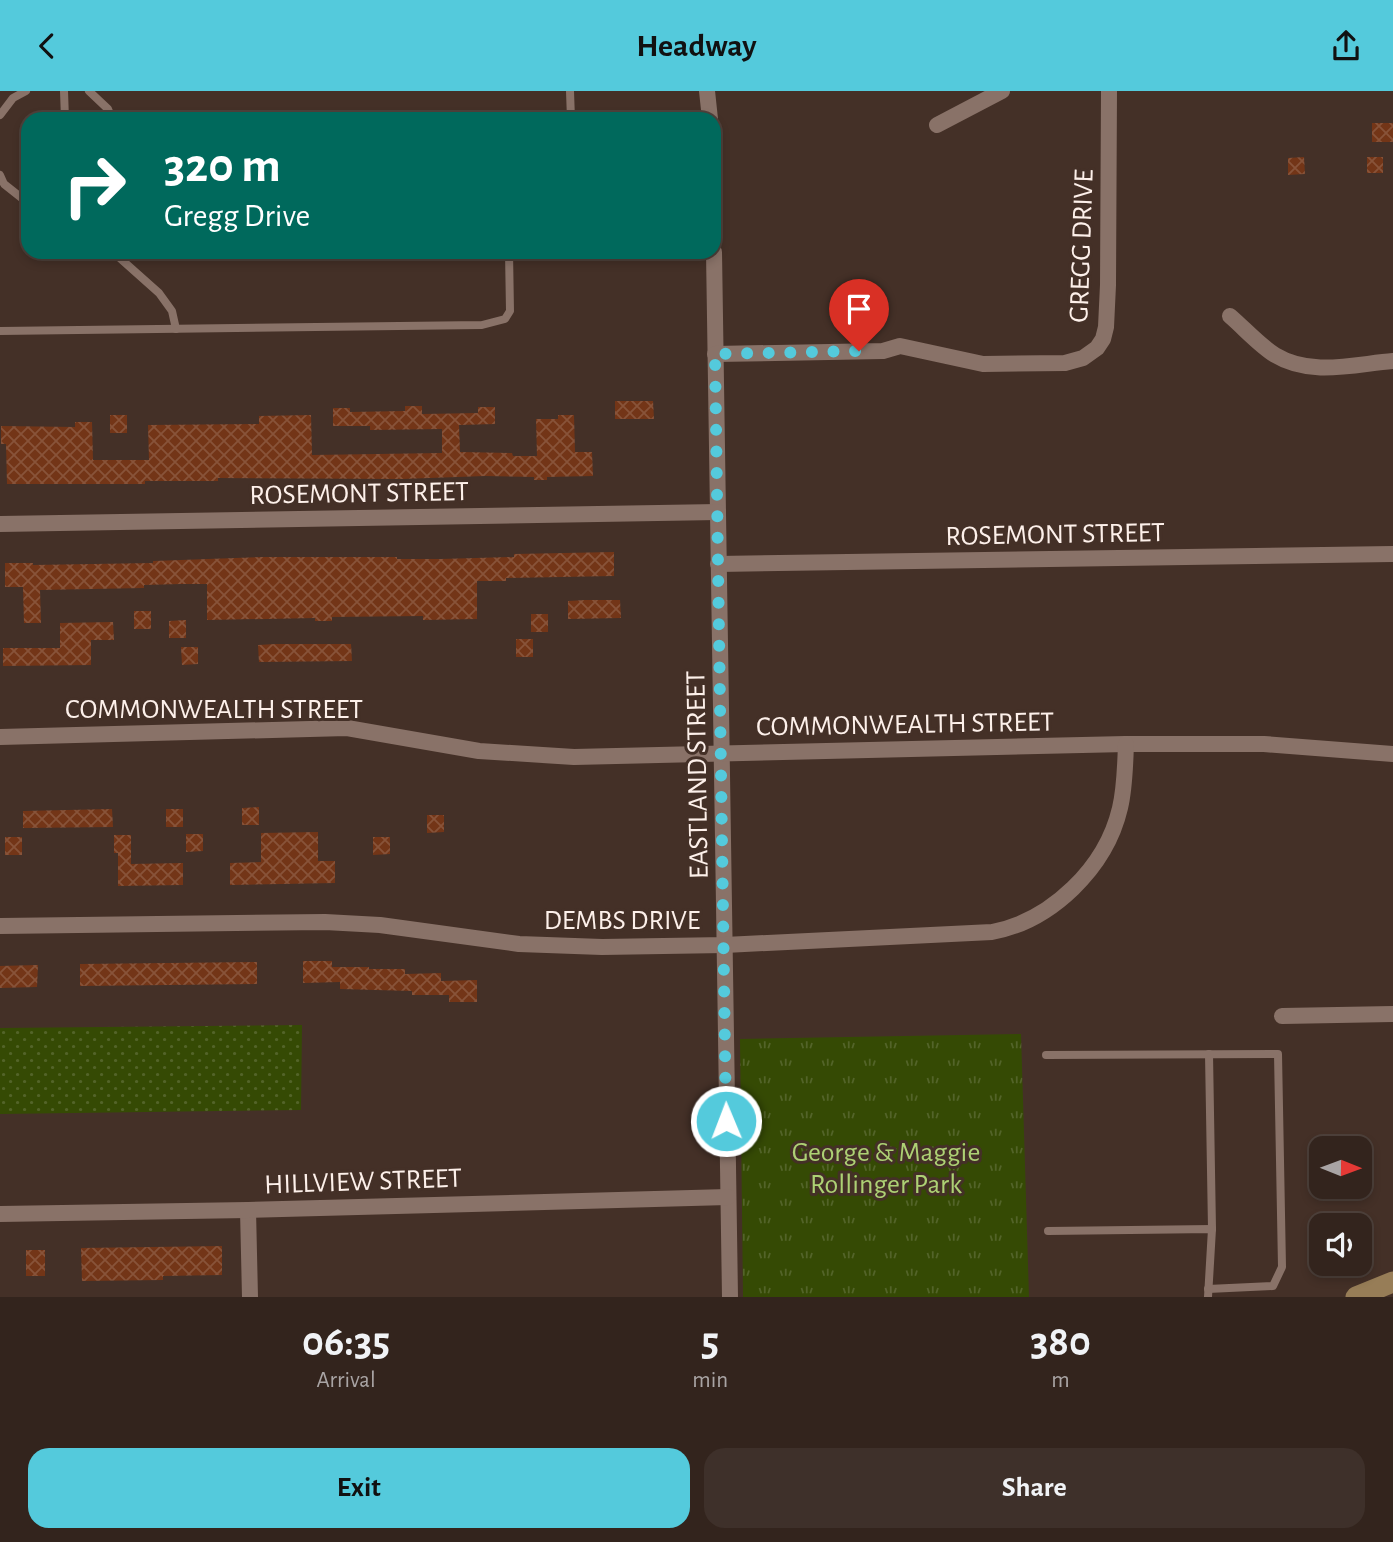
<!DOCTYPE html>
<style>
body{margin:0;font-family:"Alegreya Sans",sans-serif;background:#3e302a;color:#f1f3f6;height:100vh;display:flex;flex-direction:column;font-size:26px;white-space:nowrap}
*{box-sizing:border-box;margin:0}
p{font-size:23px;color:#a9a4a4}
.icon{flex:none;width:38px;height:38px;fill:none;stroke:currentColor;stroke-width:2;stroke-linecap:round;stroke-linejoin:round}
.map{position:relative;height:1206px;overflow:hidden}
.sheet{display:flex;flex-direction:column;background:#33241d;flex:1}
.sheet>*{flex:none}
.top-card{position:absolute;left:21px;top:21px;width:700px;height:147px;border-radius:21px;box-shadow:0 4px 10px #0003,0 0 0 2px #4e413b;background:#00695c;color:#fff;overflow:hidden}
.needle{width:46px;rotate:91deg}
.tools{position:absolute;left:1309px;top:1045px;display:grid;gap:14px}
.tools a{display:grid;place-items:center;width:63px;height:63px;border-radius:14px;background:#33241d;box-shadow:0 4px 10px #0003,0 0 0 2px #4e413b;font-size:35px}
.pin{position:absolute;display:grid;place-items:center;width:60px;height:60px;color:#fff;margin:-72px -30px;border-radius:50% 50% 50% 0;rotate:-45deg;box-shadow:0 0 7px #0007}
.pin .icon{rotate:45deg}
.me{position:absolute;width:77px;margin:-38px;rotate:359deg;stroke-linejoin:round;filter:drop-shadow(0 0 5px #0008)}
.turn{display:flex;align-items:center;gap:24px;height:147px;padding:0 28px;font-size:32px}
.turn .icon{width:91px;height:91px;stroke-width:2.5}
.turn b{display:block;font-size:49px;line-height:60px}
.eta{display:flex;justify-content:space-evenly;align-items:center;height:119px;text-align:center}
.eta b{font-size:42px;font-weight:600;line-height:49px}
.action{display:flex;gap:14px;margin-top:auto;padding:14px 28px}
.action a{flex:1;height:80px;border-radius:21px;background:#54cadc;color:#111;font-size:28px;font-weight:600;line-height:80px;text-align:center}
.action a+a{background:#3e302a;color:#f1f3f6}
header{display:flex;justify-content:space-between;align-items:center;height:91px;padding:0 28px;background:#54cadc;color:#111;font-size:32px;font-weight:600}
.map>svg:first-child{display:block}
.grass{fill:url(#grass-dots)}
.park{fill:url(#park-tufts)}
.building{fill:url(#building-cross-hatch)}
.lines{fill:none;stroke-linecap:round;stroke-linejoin:round}
.service{stroke:#897268;stroke-width:8}
.minor{stroke:#897268;stroke-width:16}
.secondary{stroke:#977d57;stroke-width:21}
.route{stroke:#54cadc;stroke-width:12;stroke-dasharray:0 21.6}
.labels{text-anchor:middle;stroke-width:6;stroke-linejoin:round;paint-order:stroke}
.street-label{font-size:28px;fill:#fdf0ea;stroke:#443027}
.park-label{font-size:28px;fill:#add174;stroke:#443027}
</style>
<header><svg class="icon" aria-label="back" viewBox="0 0 24 24"><path d="M15 5l-7 7 7 7"/></svg>Headway<svg class="icon" aria-label="share" viewBox="0 0 24 24"><path d="M12 15V3M7 8l5-5 5 5M5 13v7h14v-7"/></svg></header>
<div class="map">
<svg width="1393" height="1206" viewBox="0 0 1393 1206">
<defs>
<pattern id="grass-dots" width="8" height="8" patternUnits="userSpaceOnUse" patternTransform="scale(1.75)"><rect width="8" height="8" fill="#354a04"/><path d="M2 2h.1M6 6h.1" fill="none" stroke="#536429" stroke-width="1.8" stroke-linecap="round"/></pattern>
<pattern id="park-tufts" width="24" height="20" patternUnits="userSpaceOnUse" patternTransform="scale(1.75)"><rect width="24" height="20" fill="#354a04"/><path d="M3 7l-1-3M5 7V3M7 7l1-3M15 17l-1-3M17 17v-4M19 17l1-3" fill="none" stroke="#536429"/></pattern>
<pattern id="building-cross-hatch" width="8" height="8" patternUnits="userSpaceOnUse" patternTransform="scale(1.75)"><rect width="8" height="8" fill="#733517"/><path d="M0 0l8 8M0 8l8-8" fill="none" stroke="#885339"/></pattern>
</defs>
<rect width="100%" height="100%" fill="#443027"/>
<polygon class="grass" points="302,934 301,1019 0,1023 0,937"/>
<polygon class="park" points="1021,943 1029,1206 743,1206 740,948"/>
<g class="building">
<rect x="1372" y="32" width="21" height="19"/>
<polygon points="1304,66 1305,83 1288,84 1288,67"/>
<rect x="1367" y="66" width="16" height="16"/>
<polygon points="615,310 653,310 654,328 615,328"/>
<polygon points="405,315 422,315 422,323 478,322 478,316 495,316 495,333 459,334 460,361 512,362 513,365 537,365 536,328 558,328 558,324 574,324 575,361 592,361 593,385 547,386 547,389 534,389 534,386 485,385 402,388 218,387 218,390 145,390 145,393 7,393 6,353 1,353 1,335 75,336 75,331 92,331 93,369 149,369 148,334 259,333 259,325 311,324 312,364 442,362 442,338 370,339 370,335 333,335 333,317 350,317 350,321 405,320"/>
<rect x="110" y="324" width="17" height="18"/>
<polygon points="614,461 614,485 506,487 506,490 477,490 477,528 423,529 423,525 332,526 332,530 315,530 315,527 207,529 207,493 181,493 144,494 144,497 40,499 41,532 24,532 23,496 5,496 5,472 33,472 33,474 153,472 153,470 261,466 397,466 397,468 441,468 514,466 514,463"/>
<polygon points="585,509 620,509 621,527 568,528 568,510"/>
<rect x="134" y="520" width="17" height="18"/>
<rect x="531" y="523" width="17" height="18"/>
<polygon points="186,529 186,547 169,547 169,530"/>
<polygon points="113,531 114,549 91,549 91,574 3,575 3,557 60,557 60,532"/>
<rect x="516" y="548" width="17" height="18"/>
<polygon points="275,553 351,553 352,570 259,571 258,554"/>
<polygon points="181,556 198,556 198,573 182,574"/>
<polygon points="259,716 259,734 242,734 242,717"/>
<polygon points="112,718 113,736 23,737 23,720"/>
<rect x="166" y="718" width="17" height="18"/>
<polygon points="427,724 444,724 444,741 427,742"/>
<polygon points="318,741 318,770 335,770 335,792 230,794 230,772 261,771 261,742"/>
<polygon points="186,743 203,743 203,760 186,761"/>
<polygon points="114,744 131,744 131,773 183,772 183,794 118,795 118,762 114,762"/>
<rect x="5" y="746" width="17" height="18"/>
<polygon points="373,746 390,746 390,763 373,764"/>
<polygon points="303,870 332,870 332,876 369,876 369,878 405,878 405,883 441,882 441,890 477,889 477,911 449,911 449,904 412,904 412,900 340,898 340,891 303,892"/>
<polygon points="257,871 257,893 80,895 80,873"/>
<polygon points="38,874 37,896 0,897 0,875"/>
<polygon points="222,1155 222,1184 163,1185 163,1189 82,1190 81,1157"/>
<rect x="26" y="1159" width="19" height="26"/>
</g>
<g class="lines">
<g class="service">
<polyline points="64,0 65,28"/>
<polyline points="89,0 108,18 112,28"/>
<polyline points="570,0 571,28"/>
<polyline points="0,24 13,7 26,0"/>
<polyline points="0,84 4,93 28,112"/>
<polyline points="113,161 159,202 172,220 176,238"/>
<polyline points="0,240 482,234 505,228 510,220 509,161"/>
<polyline points="1209,963 1212,1138"/>
<polyline points="1046,964 1278,963 1282,1176 1273,1195 1208,1198"/>
<polyline points="1048,1140 1212,1138 1208,1206"/>
</g>
<g class="minor">
<polyline points="707,0 710,28"/>
<polyline points="937,34 1002,0"/>
<polyline points="714,161 730,1206"/>
<path d="M1230,225C1244,237 1259,254 1275,264C1311,286 1355,273 1393,270"/>
<polyline points="715,263 883,260 900,255 983,273 1065,272 1083,267 1097,257 1103,248 1106,236 1108,194 1109,0"/>
<polyline points="0,433 718,421"/>
<polyline points="718,473 1393,463"/>
<polyline points="0,646 347,637 479,660 574,666 1126,653 1264,653 1393,663"/>
<path d="M0,835L325,831L380,834L519,853L602,856L725,854L992,841C1051,830 1106,777 1120,717C1125,696 1125,675 1126,653"/>
<polyline points="1282,925 1393,923"/>
<polyline points="248,1119 250,1206"/>
<polyline points="0,1123 248,1119 728,1106"/>
</g>
<polyline class="secondary" points="1356,1206 1393,1191"/>
</g>
<g class="lines">
<polyline class="route" points="726,1030 715,263 859,260"/>
</g>
<g class="labels">
<g class="street-label">
<text transform="translate(1080 155) rotate(-88)" y="10">GREGG DRIVE</text>
<text transform="translate(359 401) rotate(-1)" y="10">ROSEMONT STREET</text>
<text transform="translate(1055 442) rotate(-1)" y="10">ROSEMONT STREET</text>
<text x="214" y="627">COMMONWEALTH STREET</text>
<text transform="translate(905 632) rotate(-1)" y="10">COMMONWEALTH STREET</text>
<text transform="translate(696 684) rotate(-91)" y="10">EASTLAND STREET</text>
<text x="622" y="838">DEMBS DRIVE</text>
<text transform="translate(363 1089) rotate(-2)" y="10">HILLVIEW STREET</text>
</g>
<g class="park-label">
<text x="886" y="1070">George &amp; Maggie<tspan x="886" dy="32">Rollinger Park</tspan></text>
</g>
</g>
</svg>
<div class="tools">
<a><svg class="needle" viewBox="-14 -14 28 28"><path d="M0-13l5 13h-10z" fill="#e53935"/><path d="M0 13l5-13h-10z" fill="#a9a4a4"/></svg></a>
<a><svg class="icon" aria-label="sound" viewBox="0 0 24 24"><path d="M4 9h4l5-4v14l-5-4H4zM17 9q2 3 0 6"/></svg></a>
</div>
<div class="pin" style="left:859px;top:260px;background:#d93025"><svg class="icon" aria-label="arrive" viewBox="0 0 24 24"><path d="M6 21V4h12l-3 4 3 4H6"/></svg></div>
<svg class="me" style="left:726px;top:1030px" viewBox="-20 -20 40 40"><circle r="17" fill="#54cadc" stroke="#fff" stroke-width="3"/><path d="M0-11L8 9 0 5-8 9z" fill="#fff"/></svg>
<div class="top-card">
<div class="turn"><svg class="icon" aria-label="right" viewBox="0 0 24 24"><path d="M7 20v-9h11M14 6l5 5-5 5"/></svg><div><b>320 m</b>Gregg Drive</div></div>
</div>
</div>
<section class="sheet">
<div class="eta">
<div><b>06:35</b><p>Arrival</p></div>
<div><b>5</b><p>min</p></div>
<div><b>380</b><p>m</p></div>
</div>
<div class="action"><a>Exit</a><a>Share</a></div>
</section>
